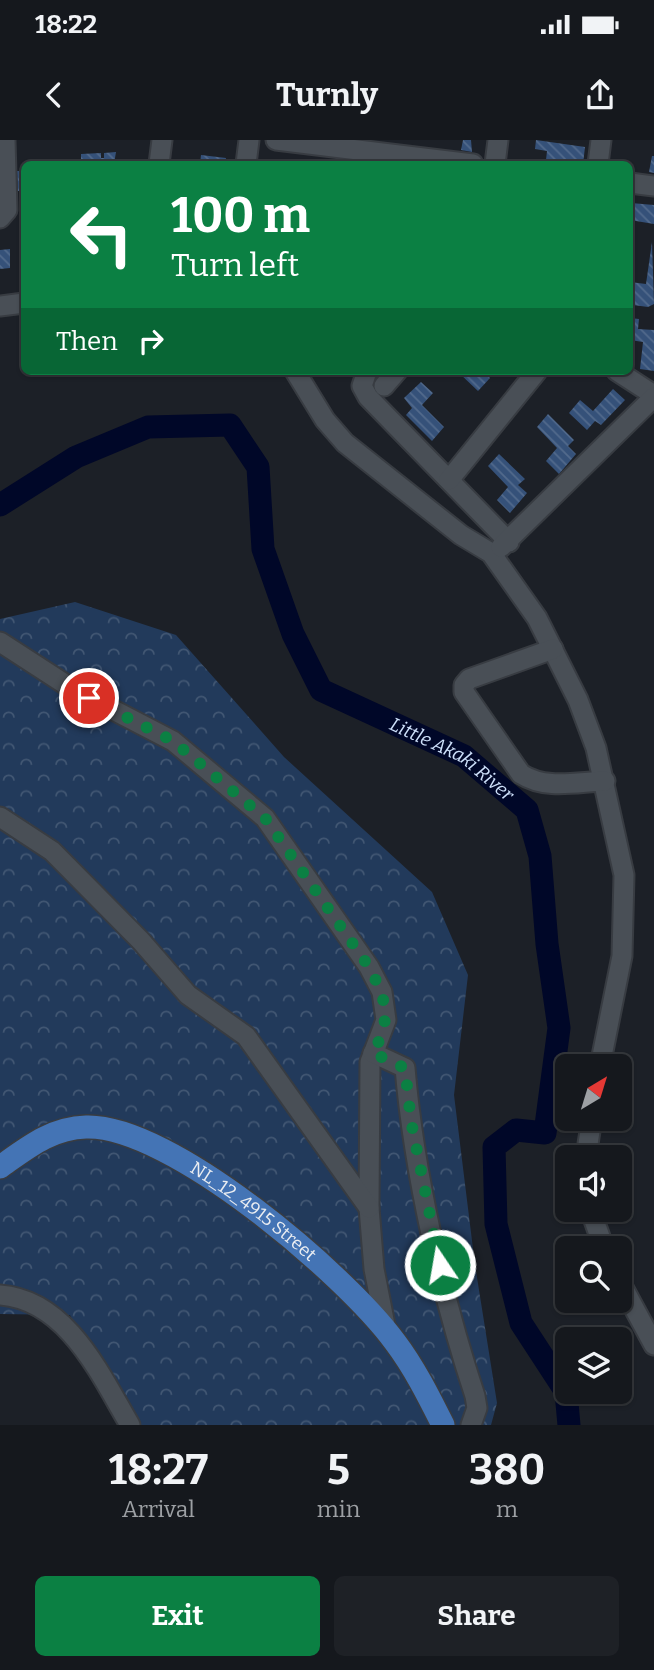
<!DOCTYPE html>
<style>
body{margin:0;font-family:Bitter,serif;background:#1e2126;color:#f1f3f6;height:100vh;display:flex;flex-direction:column;font-size:26px;white-space:nowrap}
*{box-sizing:border-box;margin:0}
p{font-size:23px;color:#9da0a4}
.icon{flex:none;width:38px;height:38px;fill:none;stroke:currentColor;stroke-width:2;stroke-linecap:round;stroke-linejoin:round}
.map{position:relative;height:1285px;overflow:hidden}
.panel{display:flex;flex-direction:column;background:#15181d;flex:1}
.panel>*{flex:none}
.hud{position:absolute;left:21px;top:21px;width:612px;height:214px;border-radius:10px;box-shadow:0 2px 5px #0004,0 0 0 2px #34373b;background:#0b8043;color:#fff;overflow:hidden}
.needle{width:46px;rotate:38deg}
.controls{position:absolute;left:555px;top:914px;display:grid;gap:14px}
.controls a{display:grid;place-items:center;width:77px;height:77px;border-radius:10px;background:#15181d;box-shadow:0 2px 5px #0004,0 0 0 2px #34373b;font-size:35px}
.pin{position:absolute;display:grid;place-items:center;width:60px;height:60px;color:#fff;margin:-30px;border:4px solid #fff;border-radius:50%;box-shadow:0 2px 7px #0007}
.me{position:absolute;width:77px;margin:-38px;rotate:348deg;stroke-linejoin:round;filter:drop-shadow(0 0 5px #0008)}
.turn{display:flex;align-items:center;gap:24px;height:147px;padding:0 35px;font-size:32px}
.turn .icon{width:91px;height:91px;stroke-width:2.5}
.turn b{display:block;font-size:49px;line-height:60px}
.then{display:flex;align-items:center;height:66px;padding:0 35px;background:#0003;gap:14px;font-size:26px}
.eta{display:flex;justify-content:space-evenly;align-items:center;height:119px;text-align:center}
.eta b{font-size:42px;font-weight:700;line-height:49px}
.primary-button{display:flex;gap:14px;margin-top:auto;padding:14px 35px}
.primary-button a{flex:1;height:80px;border-radius:10px;background:#0b8043;color:#fff;font-size:28px;font-weight:700;line-height:80px;text-align:center}
.primary-button a+a{background:#1e2126;color:#f1f3f6}
.status{display:flex;justify-content:space-between;align-items:center;height:49px;padding:0 35px;background:#15181d;direction:ltr}
.status svg{height:19px;fill:currentColor}
header{display:flex;justify-content:space-between;align-items:center;height:91px;padding:0 35px;background:#15181d;font-size:32px;font-weight:700}
.map>svg:first-child{display:block}
.park{fill:url(#park-crowns)}
.lines{fill:none;stroke-linecap:round;stroke-linejoin:round}
.river{stroke:#000728;stroke-width:23}
.building{fill:url(#building-back-hatch)}
.minor-casing{stroke:#383c42;stroke-width:23}
.major-casing{stroke:#383c42;stroke-width:26}
.minor{stroke:#494f56;stroke-width:19}
.major{stroke:#4474b5;stroke-width:23}
.route{stroke:#0b8043;stroke-width:12;stroke-dasharray:0 21.6}
.labels{text-anchor:middle;stroke-width:7;stroke-linejoin:round;paint-order:stroke}
.street-label{font-size:18px;fill:#ebeef2;stroke:#13171d}
.water-label{font-size:19px;font-style:italic;fill:#cee1fb;stroke:#13171d}
</style>
<div class="status"><b>18:22</b><svg viewBox="0 0 49 12"><path d="M0 12V9h3v3zM5 12V6h3v6zM10 12V3h3v9zM15 12V0h3v12zM26 1h20v11H26zM47 4h2v5h-2z"/></svg></div>
<header><svg class="icon" aria-label="back" viewBox="0 0 24 24"><path d="M15 5l-7 7 7 7"/></svg>Turnly<svg class="icon" aria-label="share" viewBox="0 0 24 24"><path d="M12 15V3M7 8l5-5 5 5M5 13v7h14v-7"/></svg></header>
<div class="map">
<svg width="654" height="1285" viewBox="0 0 654 1285">
<defs>
<pattern id="park-crowns" width="20" height="18" patternUnits="userSpaceOnUse" patternTransform="scale(1.75)"><rect width="20" height="18" fill="#223a5b"/><path d="M2 6a3 3 0 1 1 6 0M12 15a3 3 0 1 1 6 0" fill="none" stroke="#425773"/></pattern>
<pattern id="building-back-hatch" width="6" height="6" patternUnits="userSpaceOnUse" patternTransform="scale(1.75)"><rect width="6" height="6" fill="#355179"/><path d="M-1 5l2 2M0 0l6 6M5-1l2 2" fill="none" stroke="#526a8c"/></pattern>
</defs>
<rect width="100%" height="100%" fill="#1c2027"/>
<polygon class="park" points="75,462 176,495 284,617 432,752 468,835 454,955 475,1125 497,1263 491,1285 119,1285 70,1175 0,1174 0,479"/>
<g class="lines">
<path class="river" id="s1" d="M0,365L76,317L148,287L230,285L258,327L263,409L293,494L321,550L464,616L527,670L540,716L547,804L559,888L545,993L516,990L494,1007L496,1084L521,1183L566,1252L569,1285"/>
</g>
<g class="building">
<polygon points="463,0 471,0 472,12 461,10"/>
<polygon points="536,0 585,7 583,24 546,20 547,11 535,9"/>
<polygon points="116,12 114,24 81,24 81,14 101,13 101,18 104,18 104,13"/>
<polygon points="201,15 226,18 225,24 200,24"/>
<polygon points="652,16 654,16 654,33 649,32"/>
<polygon points="177,19 193,21 193,24 176,24"/>
<polygon points="17,31 24,31 24,51 18,51"/>
<polygon points="631,63 654,65 654,84 630,80"/>
<polygon points="652,102 654,164 648,167 633,165 630,163 630,142 646,144"/>
<polygon points="10,109 10,128 0,129 0,110"/>
<polygon points="630,178 639,179 638,189 654,190 654,231 640,229 643,202 630,200"/>
<polygon points="457,231 484,231 490,238 478,251"/>
<polygon points="421,242 433,253 422,265 444,287 432,301 406,275 412,268 404,258"/>
<polygon points="613,249 625,260 601,285 595,281 587,290 569,273 580,260 593,271"/>
<polygon points="548,274 574,300 568,306 576,314 559,334 546,321 557,308 537,287"/>
<polygon points="499,314 525,339 518,345 527,353 510,373 497,360 508,347 488,326"/>
</g>
<g class="lines">
<defs>
<g id="minor">
<polyline points="276,0 473,24"/>
<polyline points="159,24 162,0"/>
<polyline points="246,24 249,0"/>
<polyline points="495,24 498,0"/>
<polyline points="598,24 601,0"/>
<polyline points="630,43 654,46"/>
<polyline points="0,78 7,70 5,0"/>
<polyline points="0,166 24,163"/>
<polyline points="295,231 325,280 345,303 461,395 491,413 537,478 578,560 596,608 624,735 622,816 600,926"/>
<polyline points="367,231 362,246 368,257 509,402"/>
<polyline points="617,231 654,255"/>
<polyline points="384,246 397,231"/>
<polyline points="449,340 537,231"/>
<polyline points="501,407 654,257"/>
<polyline points="0,502 71,548 173,601 265,678 369,827 382,852 386,880 370,922 369,1068 374,1129 386,1190"/>
<path d="M553,509L469,539L464,545V552L521,634C546,650 576,642 605,641"/>
<polyline points="0,677 52,711 141,801 188,855 246,896 369,1068"/>
<path d="M373,913L405,928C414,1033 442,1156 475,1256L477,1268L471,1285"/>
<polyline points="586,1017 592,978"/>
<polyline points="590,1069 604,1108"/>
<polyline points="620,1142 654,1205"/>
<path d="M0,1155C67,1160 100,1234 130,1285"/>
</g>
<g id="major">
<path id="s2" d="M0,1027C27,1008 51,988 86,987C170,984 346,1135 395,1202C414,1227 429,1257 443,1285"/>
</g>
</defs>
<use href="#minor" class="minor-casing"/>
<use href="#major" class="major-casing"/>
<use href="#minor" class="minor"/>
<use href="#major" class="major"/>
</g>
<g class="lines">
<path class="route" d="M89,558L173,601L265,678L369,827C387,861 392,878 373,913L405,928L411,981L440,1125"/>
</g>
<g class="labels">
<g class="street-label">
<text dy="6" stroke="none"><textPath href="#s2" startOffset="287">NL_12_4915 Street</textPath></text>
</g>
<g class="water-label">
<text dy="7" stroke="none"><textPath href="#s1" startOffset="684">Little Akaki River</textPath></text>
</g>
</g>
</svg>
<div class="controls">
<a><svg class="needle" viewBox="-14 -14 28 28"><path d="M0-13l5 13h-10z" fill="#e53935"/><path d="M0 13l5-13h-10z" fill="#9da0a4"/></svg></a>
<a><svg class="icon" aria-label="sound" viewBox="0 0 24 24"><path d="M4 9h4l5-4v14l-5-4H4zM17 9q2 3 0 6"/></svg></a>
<a><svg class="icon" aria-label="search" viewBox="0 0 24 24"><circle cx="10" cy="10" r="6"/><path d="M15 15l6 6"/></svg></a>
<a><svg class="icon" aria-label="layers" viewBox="0 0 24 24"><path d="M12 4l9 5-9 5-9-5zM3 14l9 5 9-5"/></svg></a>
</div>
<div class="pin" style="left:89px;top:558px;background:#d93025"><svg class="icon" aria-label="arrive" viewBox="0 0 24 24"><path d="M6 21V4h12l-3 4 3 4H6"/></svg></div>
<svg class="me" style="left:440px;top:1125px" viewBox="-20 -20 40 40"><circle r="17" fill="#0b8043" stroke="#fff" stroke-width="3"/><path d="M0-11L8 9 0 5-8 9z" fill="#fff"/></svg>
<div class="hud">
<div class="turn"><svg class="icon" aria-label="left" viewBox="0 0 24 24"><path d="M17 20v-9H6M10 6l-5 5 5 5"/></svg><div><b>100 m</b>Turn left</div></div>
<div class="then">Then<svg class="icon" aria-label="right" viewBox="0 0 24 24"><path d="M7 20v-9h11M14 6l5 5-5 5"/></svg></div>
</div>
</div>
<section class="panel">
<div class="eta">
<div><b>18:27</b><p>Arrival</p></div>
<div><b>5</b><p>min</p></div>
<div><b>380</b><p>m</p></div>
</div>
<div class="primary-button"><a>Exit</a><a>Share</a></div>
</section>
